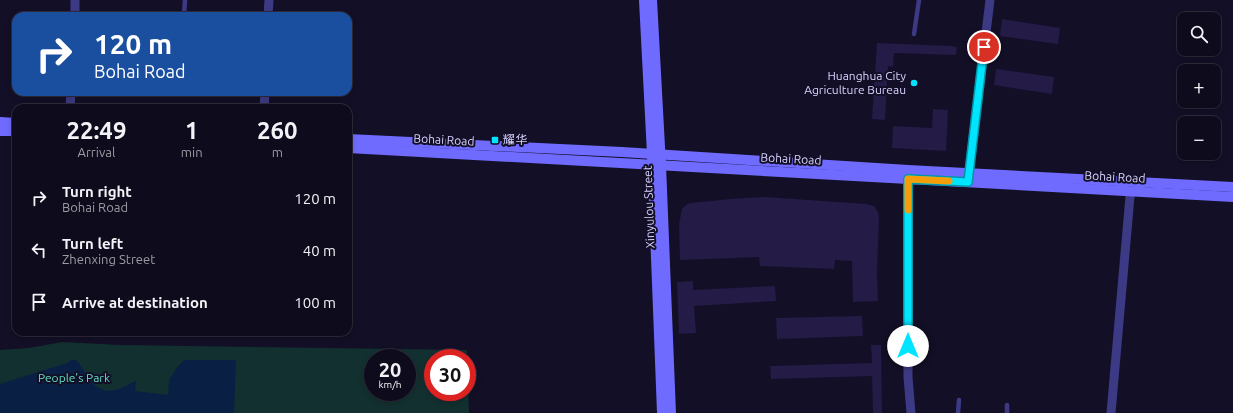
<!DOCTYPE html>
<meta charset="utf-8">
<style>
body{margin:0;font-family:Ubuntu,"Noto Sans SC",sans-serif;background:#1c1929;color:#f1f3f6;height:100vh;display:flex;flex-direction:column;font-size:15px;white-space:nowrap}
*{box-sizing:border-box;margin:0}
p{font-size:13px;color:#9b9ba3}
.icon{flex:none;width:22px;height:22px;fill:none;stroke:currentColor;stroke-width:2;stroke-linecap:round;stroke-linejoin:round}
.map{position:relative;flex:1;overflow:hidden}
.details{position:absolute;left:12px;top:104px;width:340px;height:232px;display:flex;flex-direction:column;background:#0e0b1c;border-radius:12px;box-shadow:0 2px 6px #0003,0 0 0 1px #2e2b3b}
.details>*{flex:none}
.hud{position:absolute;left:12px;top:12px;width:340px;height:84px;border-radius:12px;box-shadow:0 2px 6px #0003,0 0 0 1px #2e2b3b;background:#1a4fa0;color:#fff;overflow:hidden}
.buttons{position:absolute;left:1177px;top:12px;display:grid;gap:8px}
.buttons a{display:grid;place-items:center;width:44px;height:44px;border-radius:8px;background:#0e0b1c;box-shadow:0 2px 6px #0003,0 0 0 1px #2e2b3b;font-size:20px}
.speed{position:absolute;left:364px;top:349px;display:flex;gap:8px;font-size:20px;font-weight:700;text-align:center}
.speed>*{display:grid;place-content:center;width:52px;height:52px;border-radius:50%;background:#0e0b1c;box-shadow:0 2px 6px #0003,0 0 0 1px #2e2b3b;line-height:1}
.speed small{font-size:10px;font-weight:400}
.speed .limit{border:6px solid #d22;background:#fff;color:#111}
.pin{position:absolute;display:grid;place-items:center;width:34px;height:34px;color:#fff;margin:-17px;border:2px solid #fff;border-radius:50%;box-shadow:0 1px 4px #0007}
.me{position:absolute;width:44px;margin:-22px;rotate:0deg;stroke-linejoin:round;filter:drop-shadow(0 0 3px #0008)}
.turn{display:flex;align-items:center;gap:14px;height:84px;padding:0 16px;font-size:18px}
.turn .icon{width:52px;height:52px;stroke-width:2.5}
.turn b{display:block;font-size:28px;line-height:34px}
.eta{display:flex;justify-content:space-evenly;align-items:center;height:68px;text-align:center}
.eta b{font-size:24px;font-weight:700;line-height:28px}
ul{padding:0;list-style:none}
li{display:flex;align-items:center;gap:12px;height:52px;padding:0 16px}
li div{flex:1}
li b{display:block;font-size:15px}
li em{font-style:normal}
.map>svg:first-child{display:block}
.green{fill:#12302f;fill-rule:evenodd}
.water{fill:#0a1f44}
.building{fill:#241b47}
.lines{fill:none;stroke-linecap:round;stroke-linejoin:round}
.lane{stroke:#3d3a85;stroke-width:4.5}
.street{stroke:#3d3a85;stroke-width:9}
.secondary{stroke:#6f6bff;stroke-width:10}
.route-casing{stroke:#0095a6;stroke-width:10}
.route{stroke:#00e5ff;stroke-width:7}
.slow{stroke:#f59e0b;stroke-width:7}
.poi-dot{fill:#00e5ff;stroke:#130f26;stroke-width:1.5}
.labels{text-anchor:middle;stroke-width:4;stroke-linejoin:round;paint-order:stroke}
.poi-label{font-size:12px;fill:#d9d4ff;stroke:#130f26;text-anchor:end}
.street-label{font-size:12px;fill:#d9d4ff;stroke:#130f26}
.park-label{font-size:12px;fill:#5fe0c0;stroke:#130f26}
</style>
<div class="map">
<svg width="1233" height="413" viewBox="0 0 1233 413">
<rect width="100%" height="100%" fill="#130f26"/>
<path class="green" d="M62,342L121,345L467,350L469,413H0V350L29,348ZM373,358H407V392H373ZM433,358H467V392H433Z"/>
<path class="water" d="M71,360H76C89,374 93,397 119,389C125,387 130,383 136,381L135,391L168,395L169,380L178,366L184,360H236L234,413H0V384L67,363Z"/>
<g class="building">
<polygon points="1002,19 1060,28 1058,44 1000,36"/>
<polygon points="877,43 951,46 957,47 956,55 894,53 893,67 888,66 885,120 872,119"/>
<polygon points="996,69 1054,77 1052,94 994,85"/>
<polygon points="933,109 948,110 946,151 892,148 893,126 932,128"/>
<polygon points="764,197 867,204 874,206 878,212 879,218 877,274 878,301 853,302 852,261 835,260 834,269 760,266 759,257 680,260 679,224 682,209 686,205 690,203 731,199"/>
<polygon points="693,281 693,290 775,286 776,301 694,306 696,333 679,334 677,282"/>
<polygon points="862,316 863,336 777,339 776,318"/>
<polygon points="871,345 881,345 882,413 873,413 872,376 771,379 770,366 872,363"/>
</g>
<g class="lines">
<g class="lane">
<polyline points="184,15 185,0"/>
<polyline points="914,34 919,0"/>
<polyline points="958,413 959,400"/>
<polyline points="1007,413 1007,405"/>
</g>
<g class="street">
<polyline points="75,16 75,0"/>
<polyline points="268,16 269,0"/>
<polyline points="70,108 71,92"/>
<polyline points="264,108 265,92"/>
<polyline points="908,171 908,377 911,413"/>
<polyline points="968,179 990,0"/>
<polyline points="1111,413 1131,185"/>
</g>
<g class="secondary">
<polyline points="644,0 652,154 662,413"/>
<polyline points="652,0 661,165 671,413"/>
<polyline points="0,122 16,123"/>
<polyline points="0,131 16,131"/>
<polyline points="348,139 622,152 908,170 1233,187"/>
<polyline points="348,148 1233,197"/>
</g>
</g>
<g class="lines">
<defs>
<polyline id="route" points="908,346 908,179 968,182 984,47"/>
</defs>
<use href="#route" class="route-casing"/>
<use href="#route" class="route"/>
<polyline class="slow" points="908,210 908,179 949,181"/>
</g>
<g class="poi-dot">
<circle cx="914" cy="83" r="4"/>
<rect x="491" y="136" width="8" height="8" rx="2"/>
</g>
<g class="labels">
<g class="poi-label">
<text x="906" y="80">Huanghua City<tspan x="906" dy="14">Agriculture Bureau</tspan></text>
<text x="503" y="144" text-anchor="start">耀华</text>
</g>
<g class="street-label">
<text transform="translate(444 140) rotate(3)" y="4">Bohai Road</text>
<text transform="translate(791 159) rotate(3)" y="4">Bohai Road</text>
<text transform="translate(1115 177) rotate(3)" y="4">Bohai Road</text>
<text transform="translate(649 207) rotate(-92)" y="4">Xinyulou Street</text>
</g>
<g class="park-label">
<text x="74" y="382">People's Park</text>
</g>
</g>
</svg>
<div class="buttons">
<a><svg class="icon" aria-label="search" viewBox="0 0 24 24"><circle cx="10" cy="10" r="6"/><path d="M15 15l6 6"/></svg></a>
<a>+</a>
<a>−</a>
</div>
<div class="speed"><div>20<small>km/h</small></div><div class="limit">30</div></div>
<div class="pin" style="left:984px;top:47px;background:#d93025"><svg class="icon" aria-label="arrive" viewBox="0 0 24 24"><path d="M6 21V4h12l-3 4 3 4H6"/></svg></div>
<svg class="me" style="left:908px;top:346px" viewBox="-20 -20 40 40"><circle r="19" fill="#fff"/><path d="M0-13L10 11 0 6-10 11z" fill="#00e5ff"/></svg>
<div class="hud">
<div class="turn"><svg class="icon" aria-label="right" viewBox="0 0 24 24"><path d="M7 20v-9h11M14 6l5 5-5 5"/></svg><div><b>120 m</b>Bohai Road</div></div>
</div>
<section class="details">
<div class="eta">
<div><b>22:49</b><p>Arrival</p></div>
<div><b>1</b><p>min</p></div>
<div><b>260</b><p>m</p></div>
</div>
<ul>
<li><svg class="icon" aria-label="right" viewBox="0 0 24 24"><path d="M7 20v-9h11M14 6l5 5-5 5"/></svg><div><b>Turn right</b><p>Bohai Road</p></div><em>120 m</em></li>
<li><svg class="icon" aria-label="left" viewBox="0 0 24 24"><path d="M17 20v-9H6M10 6l-5 5 5 5"/></svg><div><b>Turn left</b><p>Zhenxing Street</p></div><em>40 m</em></li>
<li><svg class="icon" aria-label="arrive" viewBox="0 0 24 24"><path d="M6 21V4h12l-3 4 3 4H6"/></svg><div><b>Arrive at destination</b></div><em>100 m</em></li>
</ul>
</section>
</div>
